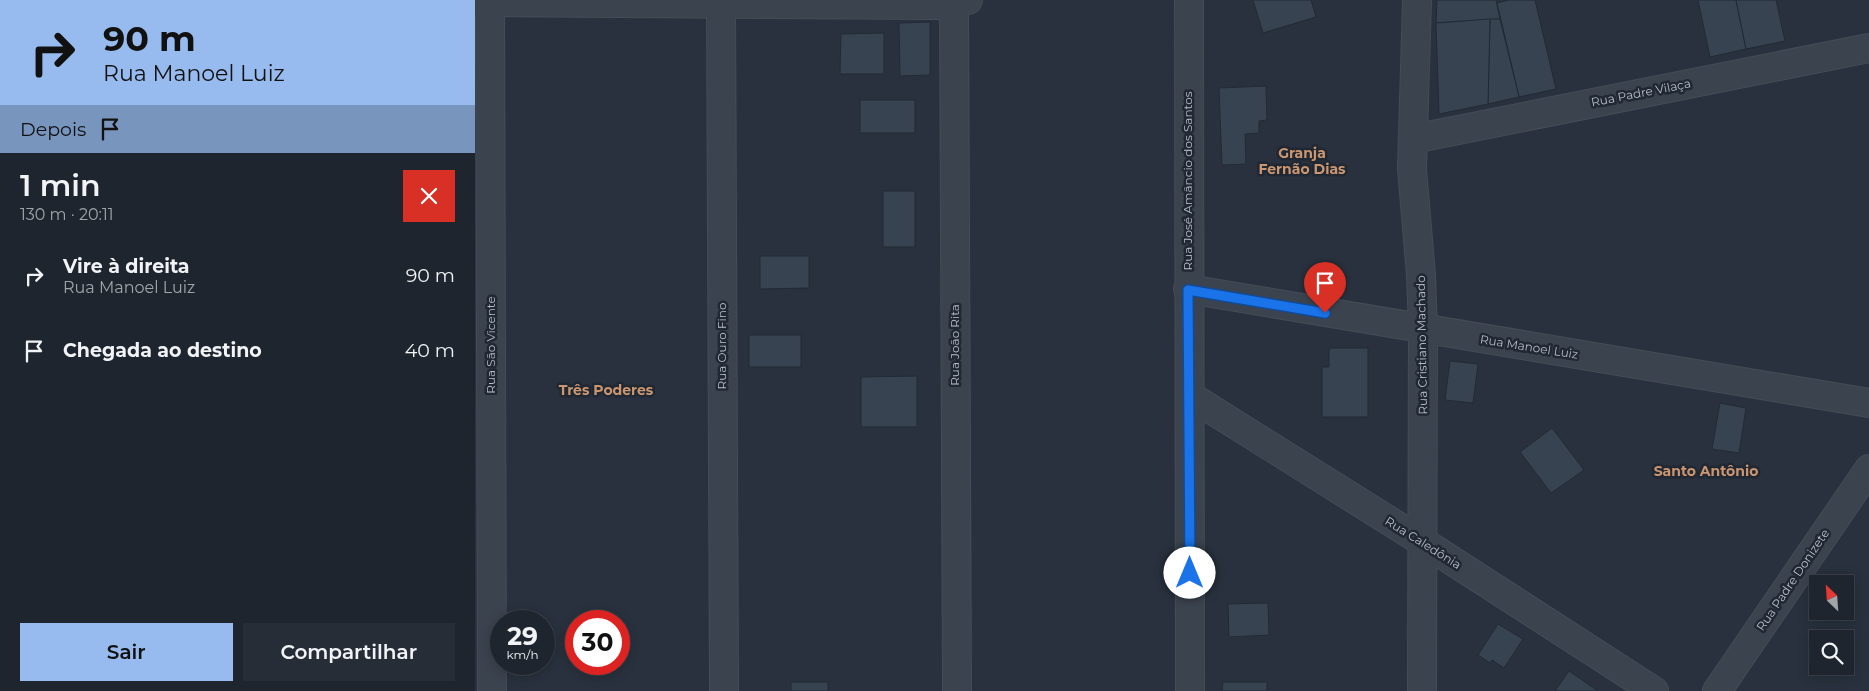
<!DOCTYPE html>
<html lang="pt">
<meta charset="utf-8">
<style>
body{margin:0;font-family:Montserrat,sans-serif;background:#262d36;color:#f1f3f6;height:100vh;display:flex;flex-direction:column;font-size:19px;white-space:nowrap}
*{box-sizing:border-box;margin:0}
p{font-size:16px;color:#a1a5aa}
.icon{flex:none;width:28px;height:28px;fill:none;stroke:currentColor;stroke-width:2;stroke-linecap:round;stroke-linejoin:round}
.map{position:relative;flex:1;overflow:hidden}
.drawer{display:flex;flex-direction:column;background:#1e252e;width:475px}
.drawer>*{flex:none}
.guide{background:#97bbee;color:#111;overflow:hidden}
.needle{width:32px;rotate:335deg}
.controls{position:absolute;left:1334px;top:575px;display:grid;gap:10px}
.controls a{display:grid;place-items:center;width:45px;height:45px;border-radius:0px;background:#1e252e;box-shadow:0 2px 12px #0003,0 0 0 1px #3c424a;font-size:25px}
.speed{position:absolute;left:15px;top:610px;display:flex;gap:10px;font-size:25px;font-weight:700;text-align:center}
.speed>*{display:grid;place-content:center;width:65px;height:65px;border-radius:50%;background:#1e252e;box-shadow:0 2px 12px #0003,0 0 0 1px #3c424a;line-height:1}
.speed small{font-size:12px;font-weight:400}
.speed .limit{border:8px solid #d22;background:#fff;color:#111}
.pin{position:absolute;display:grid;place-items:center;width:42px;height:42px;color:#fff;margin:-51px -21px;border-radius:50% 50% 50% 0;rotate:-45deg;box-shadow:0 0 5px #0007}
.pin .icon{rotate:45deg}
.me{position:absolute;width:55px;margin:-28px;rotate:0deg;stroke-linejoin:round;filter:drop-shadow(0 0 4px #0008)}
.turn{display:flex;align-items:center;gap:18px;height:105px;padding:0 20px;font-size:22px}
.turn .icon{width:65px;height:65px;stroke-width:2.5}
.turn b{display:block;font-size:35px;line-height:42px}
.then{display:flex;align-items:center;height:48px;padding:0 20px;background:#0003;gap:10px;font-size:19px}
.round{display:grid;place-items:center;flex:none;width:52px;height:52px;border-radius:0px;background:#262d36}
.head{display:flex;align-items:center;justify-content:space-between;height:85px;padding:0 20px}
h1{font-size:30px;font-weight:600;line-height:38px}
.cta{display:flex;gap:10px;margin-top:auto;padding:10px 20px}
.cta a{flex:1;height:58px;border-radius:0px;background:#97bbee;color:#111;font-size:20px;font-weight:600;line-height:58px;text-align:center}
.cta a+a{background:#262d36;color:#f1f3f6}
ul{padding:0;list-style:none}
li{display:flex;align-items:center;gap:15px;height:75px;padding:0 20px}
li div{flex:1}
li b{display:block;font-size:19px}
li em{font-style:normal}
main{display:flex;flex:1;min-height:0}
.map>svg:first-child{display:block}
.building{fill:#374351;stroke:#222a35}
.lines{fill:none;stroke-linecap:round;stroke-linejoin:round}
.minor-casing{stroke:#454c57;stroke-width:30}
.minor{stroke:#3b434e;stroke-width:28}
.route-casing{stroke:#114b97;stroke-width:12}
.route{stroke:#1a73e8;stroke-width:9}
.labels{text-anchor:middle;stroke-width:5;stroke-linejoin:round;paint-order:stroke}
.street-label{font-size:12px;fill:#b8bfc8;stroke:#202833}
.neighbourhood-label{font-size:14px;font-weight:bold;fill:#cb9670;stroke:#202833}
</style>
<main>
<section class="drawer">
<div class="guide">
<div class="turn"><svg class="icon" aria-label="right" viewBox="0 0 24 24"><path d="M7 20v-9h11M14 6l5 5-5 5"/></svg><div><b>90 m</b>Rua Manoel Luiz</div></div>
<div class="then">Depois<svg class="icon" aria-label="arrive" viewBox="0 0 24 24"><path d="M6 21V4h12l-3 4 3 4H6"/></svg></div>
</div>
<div class="head"><div><h1>1 min</h1><p>130 m · 20:11</p></div><a class="round" style="background:#d93025;color:#fff"><svg class="icon" aria-label="close" viewBox="0 0 24 24"><path d="M6 6l12 12M18 6L6 18"/></svg></a></div>
<ul>
<li><svg class="icon" aria-label="right" viewBox="0 0 24 24"><path d="M7 20v-9h11M14 6l5 5-5 5"/></svg><div><b>Vire à direita</b><p>Rua Manoel Luiz</p></div><em>90 m</em></li>
<li><svg class="icon" aria-label="arrive" viewBox="0 0 24 24"><path d="M6 21V4h12l-3 4 3 4H6"/></svg><div><b>Chegada ao destino</b></div><em>40 m</em></li>
</ul>
<div class="cta"><a>Sair</a><a>Compartilhar</a></div>
</section>
<div class="map">
<svg width="1394" height="691" viewBox="0 0 1394 691">
<rect width="100%" height="100%" fill="#28313d"/>
<g class="building">
<polygon points="778,0 836,0 841,17 788,33"/>
<polygon points="962,0 1021,0 1025,19 961,23"/>
<polygon points="1034,0 1060,0 1081,89 1044,97 1022,3"/>
<polygon points="1223,0 1261,0 1271,49 1235,57"/>
<polygon points="1261,0 1301,0 1310,41 1271,49"/>
<polygon points="1015,19 1025,19 1044,97 1013,104"/>
<polygon points="1015,19 1013,104 964,114 961,23"/>
<polygon points="455,22 455,75 425,76 424,23"/>
<polygon points="409,33 409,74 365,74 366,34"/>
<polygon points="791,86 792,120 784,121 784,133 770,134 771,164 747,165 744,88"/>
<rect x="385" y="100" width="55" height="33"/>
<rect x="408" y="191" width="32" height="56"/>
<polygon points="285,256 334,256 334,288 285,289"/>
<rect x="274" y="335" width="52" height="32"/>
<polygon points="854,348 893,348 893,417 847,417 847,367 854,367"/>
<polygon points="975,361 1003,364 998,403 970,400"/>
<polygon points="442,376 442,427 386,427 386,377"/>
<polygon points="1245,403 1271,408 1264,453 1237,449"/>
<polygon points="1077,428 1109,470 1076,493 1045,452"/>
<polygon points="793,603 794,635 754,637 753,604"/>
<polygon points="1023,624 1048,639 1029,668 1017,660 1015,663 1003,655"/>
<polygon points="1094,671 1123,691 1080,691"/>
<rect x="316" y="682" width="37" height="9"/>
<polygon points="748,682 792,682 792,691 747,691"/>
</g>
<g class="lines">
<defs>
<g id="minor">
<polyline points="15,0 17,691"/>
<polyline points="246,0 249,691"/>
<polyline points="479,0 482,691"/>
<polyline points="714,0 715,691"/>
<polyline points="942,0 937,169 946,275 948,329 947,691"/>
<polyline points="0,2 458,5 469,5 493,0"/>
<polyline points="938,139 1394,48"/>
<polyline points="713,289 1394,403"/>
<polyline points="715,396 948,542 1179,691"/>
<polyline points="1242,691 1394,469"/>
</g>
</defs>
<use href="#minor" class="minor-casing"/>
<use href="#minor" class="minor"/>
</g>
<g class="lines">
<defs>
<polyline id="route" points="715,573 713,290 850,313"/>
</defs>
<use href="#route" class="route-casing"/>
<use href="#route" class="route"/>
</g>
<g class="labels">
<g class="street-label">
<text transform="translate(1166 93) rotate(-11)" y="4">Rua Padre Vilaça</text>
<text transform="translate(713 181) rotate(-90)" y="4">Rua José Amâncio dos Santos</text>
<text transform="translate(16 345) rotate(-90)" y="4">Rua São Vicente</text>
<text transform="translate(480 345) rotate(-90)" y="4">Rua João Rita</text>
<text transform="translate(947 345) rotate(-91)" y="4">Rua Cristiano Machado</text>
<text transform="translate(247 346) rotate(-90)" y="4">Rua Ouro Fino</text>
<text transform="translate(1054 347) rotate(9)" y="4">Rua Manoel Luiz</text>
<text transform="translate(948 543) rotate(32)" y="4">Rua Caledônia</text>
<text transform="translate(1318 580) rotate(-56)" y="4">Rua Padre Donizete</text>
</g>
<g class="neighbourhood-label">
<text x="827" y="158">Granja<tspan x="827" dy="16">Fernão Dias</tspan></text>
<text x="131" y="395">Três Poderes</text>
<text x="1231" y="476">Santo Antônio</text>
</g>
</g>
</svg>
<div class="controls">
<a><svg class="needle" viewBox="-14 -14 28 28"><path d="M0-13l5 13h-10z" fill="#e53935"/><path d="M0 13l5-13h-10z" fill="#a1a5aa"/></svg></a>
<a><svg class="icon" aria-label="search" viewBox="0 0 24 24"><circle cx="10" cy="10" r="6"/><path d="M15 15l6 6"/></svg></a>
</div>
<div class="speed"><div>29<small>km/h</small></div><div class="limit">30</div></div>
<div class="pin" style="left:850px;top:313px;background:#d93025"><svg class="icon" aria-label="arrive" viewBox="0 0 24 24"><path d="M6 21V4h12l-3 4 3 4H6"/></svg></div>
<svg class="me" style="left:715px;top:573px" viewBox="-20 -20 40 40"><circle r="19" fill="#fff"/><path d="M0-13L10 11 0 6-10 11z" fill="#1a73e8"/></svg>
</div>
</main>
